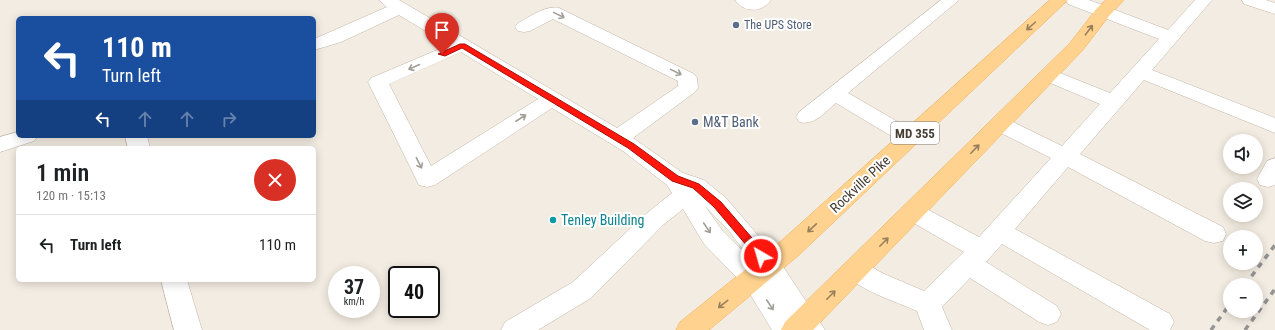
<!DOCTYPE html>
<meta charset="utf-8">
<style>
body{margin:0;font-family:"Roboto Condensed",sans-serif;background:#f6f6f6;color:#202124;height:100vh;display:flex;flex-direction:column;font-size:15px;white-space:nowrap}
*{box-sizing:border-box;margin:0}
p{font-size:13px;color:#757577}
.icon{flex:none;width:22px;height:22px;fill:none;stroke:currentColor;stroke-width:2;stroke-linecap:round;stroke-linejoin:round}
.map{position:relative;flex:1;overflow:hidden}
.side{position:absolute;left:16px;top:146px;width:300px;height:136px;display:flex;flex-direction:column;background:#fff;border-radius:6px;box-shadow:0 2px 10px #0003}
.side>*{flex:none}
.hud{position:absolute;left:16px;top:16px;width:300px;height:122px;border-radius:6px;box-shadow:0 2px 10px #0003;background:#1a4fa0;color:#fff;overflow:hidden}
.buttons{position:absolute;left:1223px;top:134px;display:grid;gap:8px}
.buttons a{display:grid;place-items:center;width:40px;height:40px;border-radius:50%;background:#fff;box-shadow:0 2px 10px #0003;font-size:20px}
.speed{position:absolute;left:328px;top:266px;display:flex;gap:8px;font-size:20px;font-weight:700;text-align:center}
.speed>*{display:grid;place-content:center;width:52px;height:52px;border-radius:50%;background:#fff;box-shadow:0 2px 10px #0003;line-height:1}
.speed small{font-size:10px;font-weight:400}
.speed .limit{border:2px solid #111;border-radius:6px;background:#fff;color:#111}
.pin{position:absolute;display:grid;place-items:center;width:34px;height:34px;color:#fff;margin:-41px -17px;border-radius:50% 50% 50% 0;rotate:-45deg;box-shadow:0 0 4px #0007}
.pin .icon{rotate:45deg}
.me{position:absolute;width:44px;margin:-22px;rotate:322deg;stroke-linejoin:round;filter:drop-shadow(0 0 3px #0008)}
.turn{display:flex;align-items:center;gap:14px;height:84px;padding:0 20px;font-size:18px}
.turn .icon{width:52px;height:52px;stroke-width:2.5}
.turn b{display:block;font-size:28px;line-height:34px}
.lanes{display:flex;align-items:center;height:38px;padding:0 20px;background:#0003;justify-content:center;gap:20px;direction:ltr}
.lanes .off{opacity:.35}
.round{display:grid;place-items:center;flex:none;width:42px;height:42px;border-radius:21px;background:#f6f6f6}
.headline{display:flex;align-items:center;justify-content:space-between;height:68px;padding:0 20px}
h1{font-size:24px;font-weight:600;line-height:30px}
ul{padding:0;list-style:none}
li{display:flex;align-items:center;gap:12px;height:60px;padding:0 20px;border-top:1px solid #e0e0e0}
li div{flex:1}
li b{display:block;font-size:15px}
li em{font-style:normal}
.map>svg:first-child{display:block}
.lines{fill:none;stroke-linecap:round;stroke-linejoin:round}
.minor-casing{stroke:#c2b5a7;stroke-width:1}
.major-casing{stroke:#edae56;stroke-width:1}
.minor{fill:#fff;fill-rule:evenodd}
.major{fill:#ffd28f;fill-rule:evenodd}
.rail{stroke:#949494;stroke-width:3.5;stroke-dasharray:5.5 5.5;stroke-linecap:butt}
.oneway{stroke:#a29e98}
.oneway2{stroke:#99805c}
.route{fill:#ff160d;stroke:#a60e08}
.service-dot{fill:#5c6f8a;stroke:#fff;stroke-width:1.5}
.culture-dot{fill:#0f9aa8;stroke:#fff;stroke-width:1.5}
.labels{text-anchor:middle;stroke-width:4;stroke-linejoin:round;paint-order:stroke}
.far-service-label{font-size:12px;fill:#4e5e75;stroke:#fff;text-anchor:start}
.shield{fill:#fff;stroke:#7d7670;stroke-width:1}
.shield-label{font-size:13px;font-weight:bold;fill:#453c32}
.service-label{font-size:14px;fill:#4e5e75;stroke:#fff;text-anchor:start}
.street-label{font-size:14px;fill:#453c32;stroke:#fff}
.culture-label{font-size:14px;fill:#0d838f;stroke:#fff;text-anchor:start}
</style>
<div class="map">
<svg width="1275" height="330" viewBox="0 0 1275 330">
<rect width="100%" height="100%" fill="#f3ece2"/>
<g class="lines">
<defs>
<g id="minor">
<path d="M379,0H399L617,128L678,86V81L553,19L530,31L524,32L518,31L515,27L518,23C530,17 545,5 559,8L694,74L697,78L698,88L695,92L633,138L683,173L704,180L726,198L778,259L825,330H772L745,286L704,244L683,209L663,225L591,298L538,330H501L505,322L573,282L647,213L672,193L667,185L623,151L552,108L435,185L427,187L419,185L368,82L371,78L449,45L399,15L341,42L314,50V39L387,7ZM461,52L538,99L431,166L389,84ZM705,206L729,231L747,255L722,230Z"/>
<path d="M735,0H771C762,13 744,13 735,0Z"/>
<path d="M941,0H959L848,93L917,133L921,138L917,143L910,145L903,143L836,103C824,113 814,126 799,122L796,117L799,112Z"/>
<path d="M1066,0H1089L1168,30L1195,0H1212L1152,70L1275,118V133L1144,80L1080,154L1223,227L1226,234L1223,241L1214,243L1205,241L1068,167L1015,229L1170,314L1174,322L1170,330H1150L1002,244L986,262L1057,306L1061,314L1057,322L1048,325L1039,322L970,278L942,307L952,330H924L917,311C898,302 853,289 843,270L847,263L856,260L865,263L882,273L924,291L964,252L905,218L901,212L905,206L913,203L921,206L979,237L1051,158L993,129L990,124L993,119L1000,117L1007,119L1062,146L1100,104L1041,79L1038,75L1041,71L1048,69L1055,71L1110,93L1159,39L1068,4Z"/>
<polygon points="1242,0 1266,0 1275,3 1275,14 1244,4"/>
<polygon points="18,132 18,136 38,136 34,141 0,152 0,137"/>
<polygon points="125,136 147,136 150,148 128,148"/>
<polygon points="1275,158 1275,185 1268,187 1260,185 1257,179 1267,161"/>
<polygon points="161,280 187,280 202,330 174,330"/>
</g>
<g id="major">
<polygon points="1050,0 1068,0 799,255 709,330 676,330 680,322 781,241"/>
<polygon points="1106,0 1124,0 1109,16 1082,51 813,330 781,330 785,322 1070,43 1097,8"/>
</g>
</defs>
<use href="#minor" class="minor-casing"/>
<use href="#major" class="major-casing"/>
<use href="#minor" class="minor"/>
<use href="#major" class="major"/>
<g class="rail">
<polyline points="1245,285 1275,245"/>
<polyline points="1211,330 1230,304"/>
<polyline points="1245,330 1275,289"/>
</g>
</g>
<defs><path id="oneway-shaft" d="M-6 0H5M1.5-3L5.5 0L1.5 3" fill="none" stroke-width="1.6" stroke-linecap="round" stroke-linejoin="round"/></defs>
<g class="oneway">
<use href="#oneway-shaft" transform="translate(559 15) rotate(26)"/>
<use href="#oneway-shaft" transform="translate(414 67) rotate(156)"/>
<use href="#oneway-shaft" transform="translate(676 72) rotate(26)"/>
<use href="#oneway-shaft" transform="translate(521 118) rotate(-33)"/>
<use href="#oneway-shaft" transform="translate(419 163) rotate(63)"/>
<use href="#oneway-shaft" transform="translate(707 228) rotate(56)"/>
<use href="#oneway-shaft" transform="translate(770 305) rotate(57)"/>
</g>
<g class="oneway2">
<use href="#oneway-shaft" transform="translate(1031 26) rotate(138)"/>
<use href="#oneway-shaft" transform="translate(1089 30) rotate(-53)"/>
<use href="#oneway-shaft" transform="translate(975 149) rotate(-46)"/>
<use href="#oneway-shaft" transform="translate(812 228) rotate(137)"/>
<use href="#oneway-shaft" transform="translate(884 242) rotate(-45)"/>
<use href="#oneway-shaft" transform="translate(831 295) rotate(-45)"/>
<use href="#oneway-shaft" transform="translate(723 304) rotate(142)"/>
</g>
<polygon class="route" points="460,44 465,44 634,144 678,176 699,184 721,202 765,253 766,256 765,259 758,259 714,207 693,188 672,181 628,148 462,48 445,56 438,54"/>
<g class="service-dot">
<circle cx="736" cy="25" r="4"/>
<circle cx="695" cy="122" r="4"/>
</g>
<circle class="culture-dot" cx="553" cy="220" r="4"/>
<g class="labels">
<g class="far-service-label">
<text x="744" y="29">The UPS Store</text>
</g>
<rect class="shield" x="891" y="122" width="48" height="22" rx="3"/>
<g class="shield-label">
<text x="915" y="138">MD 355</text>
</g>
<g class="service-label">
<text x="703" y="127">M&amp;T Bank</text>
</g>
<g class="street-label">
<text transform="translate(860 184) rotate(-43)" y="5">Rockville Pike</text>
</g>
<g class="culture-label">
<text x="561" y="225">Tenley Building</text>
</g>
</g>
</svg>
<div class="buttons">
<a><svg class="icon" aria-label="sound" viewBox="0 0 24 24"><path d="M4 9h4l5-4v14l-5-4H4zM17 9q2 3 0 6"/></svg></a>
<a><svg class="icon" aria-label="layers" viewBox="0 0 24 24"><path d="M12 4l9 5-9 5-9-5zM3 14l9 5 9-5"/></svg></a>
<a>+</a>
<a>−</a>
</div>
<div class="speed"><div>37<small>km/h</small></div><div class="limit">40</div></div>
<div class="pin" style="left:442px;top:54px;background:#d93025"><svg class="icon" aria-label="arrive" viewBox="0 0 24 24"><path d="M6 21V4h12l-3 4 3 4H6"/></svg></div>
<svg class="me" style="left:761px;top:256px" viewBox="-20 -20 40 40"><circle r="17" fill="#ff160d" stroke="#fff" stroke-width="3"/><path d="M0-11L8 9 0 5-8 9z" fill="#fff"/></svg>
<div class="hud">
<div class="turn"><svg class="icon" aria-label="left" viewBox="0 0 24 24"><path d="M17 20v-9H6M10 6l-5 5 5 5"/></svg><div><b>110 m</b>Turn left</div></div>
<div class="lanes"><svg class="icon" aria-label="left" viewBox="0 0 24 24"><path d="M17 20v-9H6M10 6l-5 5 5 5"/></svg><svg class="icon off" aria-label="ahead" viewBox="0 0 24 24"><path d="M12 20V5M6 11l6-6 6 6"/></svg><svg class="icon off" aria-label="ahead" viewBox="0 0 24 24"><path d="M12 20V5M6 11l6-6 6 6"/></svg><svg class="icon off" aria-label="right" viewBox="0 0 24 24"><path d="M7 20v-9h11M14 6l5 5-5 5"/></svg></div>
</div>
<section class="side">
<div class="headline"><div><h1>1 min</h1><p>120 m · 15:13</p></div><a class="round" style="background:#d93025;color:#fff"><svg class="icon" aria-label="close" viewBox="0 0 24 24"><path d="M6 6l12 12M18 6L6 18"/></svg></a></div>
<ul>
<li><svg class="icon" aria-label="left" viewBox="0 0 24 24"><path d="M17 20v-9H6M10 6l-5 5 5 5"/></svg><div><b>Turn left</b></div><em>110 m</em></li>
</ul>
</section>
</div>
